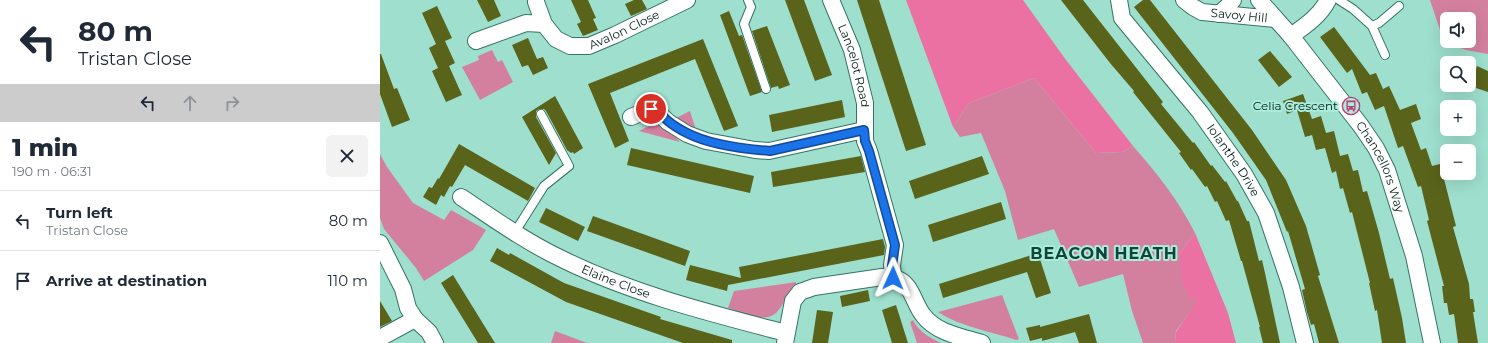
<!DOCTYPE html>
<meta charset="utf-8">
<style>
body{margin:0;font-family:Montserrat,sans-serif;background:#f2f2f3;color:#1f2937;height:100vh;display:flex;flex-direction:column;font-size:15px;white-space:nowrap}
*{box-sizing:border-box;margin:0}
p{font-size:13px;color:#747a83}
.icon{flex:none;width:22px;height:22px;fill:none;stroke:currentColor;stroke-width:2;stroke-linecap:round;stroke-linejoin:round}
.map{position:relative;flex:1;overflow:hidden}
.drawer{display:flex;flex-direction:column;background:#fff;width:380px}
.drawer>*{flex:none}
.banner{background:#fff;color:#1f2937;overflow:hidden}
.controls{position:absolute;left:1060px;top:12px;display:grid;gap:8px}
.controls a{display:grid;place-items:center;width:36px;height:36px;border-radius:6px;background:#fff;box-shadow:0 4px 16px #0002;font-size:20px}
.pin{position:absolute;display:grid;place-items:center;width:34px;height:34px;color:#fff;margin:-17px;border:2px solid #fff;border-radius:50%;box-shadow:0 1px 4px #0007}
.me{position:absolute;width:44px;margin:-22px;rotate:1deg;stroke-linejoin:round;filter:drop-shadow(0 0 3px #0008)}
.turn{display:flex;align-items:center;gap:14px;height:84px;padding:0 12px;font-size:18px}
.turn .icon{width:52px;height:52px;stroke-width:2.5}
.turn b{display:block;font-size:28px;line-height:34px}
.lanes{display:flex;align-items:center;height:38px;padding:0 12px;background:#0003;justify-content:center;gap:20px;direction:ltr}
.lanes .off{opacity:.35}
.round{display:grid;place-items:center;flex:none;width:42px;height:42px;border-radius:6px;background:#f2f2f3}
.summary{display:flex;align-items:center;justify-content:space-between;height:68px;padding:0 12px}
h1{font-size:24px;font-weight:800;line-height:30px}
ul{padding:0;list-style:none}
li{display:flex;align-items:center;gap:12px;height:60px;padding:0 12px;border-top:1px solid #e0e1e3}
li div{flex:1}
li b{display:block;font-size:15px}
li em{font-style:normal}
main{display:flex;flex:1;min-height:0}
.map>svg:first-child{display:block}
.green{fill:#d3809f;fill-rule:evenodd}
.forest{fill:#eb71a2}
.building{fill:#5a631a}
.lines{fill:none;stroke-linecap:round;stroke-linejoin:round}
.lane-casing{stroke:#347465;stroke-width:10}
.street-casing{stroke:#347465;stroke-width:18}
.lane{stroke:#fff;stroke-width:8}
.street{stroke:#fff;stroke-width:16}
.route-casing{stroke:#114b97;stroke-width:10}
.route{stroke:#1a73e8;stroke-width:7}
.labels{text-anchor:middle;stroke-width:4;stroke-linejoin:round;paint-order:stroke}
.street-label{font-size:12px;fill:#031e18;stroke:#abecdb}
.poi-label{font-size:12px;fill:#031e18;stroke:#abecdb;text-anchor:end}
.district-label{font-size:16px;font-weight:bold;letter-spacing:1px;fill:#104339;stroke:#abecdb}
</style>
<main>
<section class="drawer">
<div class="banner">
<div class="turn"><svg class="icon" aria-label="left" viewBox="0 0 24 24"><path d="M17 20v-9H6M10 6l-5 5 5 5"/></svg><div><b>80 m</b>Tristan Close</div></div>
<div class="lanes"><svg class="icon" aria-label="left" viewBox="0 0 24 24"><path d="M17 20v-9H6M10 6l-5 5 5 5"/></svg><svg class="icon off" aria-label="ahead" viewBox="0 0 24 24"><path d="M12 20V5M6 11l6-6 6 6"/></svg><svg class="icon off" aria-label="right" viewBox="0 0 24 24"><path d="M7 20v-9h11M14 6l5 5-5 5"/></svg></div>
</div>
<div class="summary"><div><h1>1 min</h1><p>190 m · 06:31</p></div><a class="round"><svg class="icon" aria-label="close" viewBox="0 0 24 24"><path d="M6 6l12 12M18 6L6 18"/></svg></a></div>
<ul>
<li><svg class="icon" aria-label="left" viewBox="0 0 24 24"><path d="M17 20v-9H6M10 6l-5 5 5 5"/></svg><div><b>Turn left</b><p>Tristan Close</p></div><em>80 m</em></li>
<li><svg class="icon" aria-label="arrive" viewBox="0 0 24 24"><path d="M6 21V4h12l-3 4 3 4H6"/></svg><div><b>Arrive at destination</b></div><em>110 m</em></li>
</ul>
</section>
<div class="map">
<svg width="1108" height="343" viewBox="0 0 1108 343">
<rect width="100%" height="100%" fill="#9edfce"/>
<g class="green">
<path d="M1050,0H1108V54L1086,50L1064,42ZM1067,19H1089V41H1067Z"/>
<polygon points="112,50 118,62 122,60 133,82 100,100 82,67 99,60 98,56"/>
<path d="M654,78L716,153L742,152L753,146C777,173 799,201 815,233L800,253L818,302L796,331L795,343H763L752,311L743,274L699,287L674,229L638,240L625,191L601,133L580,137L573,127L589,103Z"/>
<polygon points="310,111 316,130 294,119"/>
<polygon points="277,122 282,122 300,142 259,131"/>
<polygon points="0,154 7,167 33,203 64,220 71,210 106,230 93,250 44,281 36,268 4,229 0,218"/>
<path d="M416,282V285L413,286C408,294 403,306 396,313C384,324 361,312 348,308L354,291Z"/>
<path d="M622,295L639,339L636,340C610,331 581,327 558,312Z"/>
<path d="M533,320C538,331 550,338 561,343H537L530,322Z"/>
<polygon points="175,331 207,343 171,343"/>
</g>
<g class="forest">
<polygon points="526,0 643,0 686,60 753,146 742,152 716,153 654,78 589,103 573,127"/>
<polygon points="815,233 848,313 856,343 795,343 796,332 817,302 809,297 801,277 800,253"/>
</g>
<g class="building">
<polygon points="97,0 114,0 121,16 108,22"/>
<polygon points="191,0 208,0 216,18 213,19 218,30 203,36 197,24 201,22"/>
<polygon points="254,0 262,0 267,9 251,16 245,4"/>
<polygon points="405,0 424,0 452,75 435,81"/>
<polygon points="477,0 499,0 546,145 526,151"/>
<polygon points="681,0 703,0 783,102 781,104 813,143 814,142 831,166 832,165 845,182 846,181 857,201 858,201 867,221 869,221 879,261 882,260 885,273 900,343 883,343 879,327 880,327 862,261 861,261 849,220 846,221 837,201 835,202 827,186 825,187 812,169 811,170 799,153 801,152 753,92 754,91 730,63"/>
<polygon points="763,0 770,0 872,130 906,180 926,226 940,275 938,276 959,343 939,343 934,324 931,325 927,312 922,290 925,289 908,231 907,232 886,180 853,133 754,7"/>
<polygon points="57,6 72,38 65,41 75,63 69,66 82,95 66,102 52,71 58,68 49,48 56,44 42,13"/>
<polygon points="349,11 359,36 362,35 382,92 370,96 340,15"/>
<polygon points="387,26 410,85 399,89 398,86 391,88 372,31"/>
<polygon points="954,27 990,75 996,73 1003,89 1009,86 1020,110 1036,104 1041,119 1031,123 1041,150 1046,148 1052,166 1060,164 1065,178 1064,179 1076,226 1073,227 1089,284 1090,299 1093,299 1095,312 1093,312 1098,343 1078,343 1074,314 1069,315 1067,303 1064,303 1062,286 1064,286 1047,221 1049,220 1041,186 1038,187 1023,146 1018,148 1004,106 995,110 987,92 982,94 972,69 967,73 940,37"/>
<polygon points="148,38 157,59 163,57 168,68 153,75 148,65 142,67 132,45"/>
<polygon points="323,39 358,126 344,131 315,59 230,93 249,141 235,148 208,84"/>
<polygon points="890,51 912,77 899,87 878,60"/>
<polygon points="0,54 1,54 14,89 17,88 30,120 12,127 0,94"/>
<polygon points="1097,66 1108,71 1108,92 1090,86"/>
<polygon points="923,94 932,119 941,116 946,133 954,131 960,156 968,154 973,171 978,170 983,192 987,191 999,233 1010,279 1013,278 1022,318 1026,343 1002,343 997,310 995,311 989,283 990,283 972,212 970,213 963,188 960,189 956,171 952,173 945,148 936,150 932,135 925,137 917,110 907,114 903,101"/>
<polygon points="175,96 203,148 194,154 193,152 191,153 187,150 166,111 164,109 159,109 156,111 156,117 176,153 169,165 142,117"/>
<polygon points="462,100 465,117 392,132 389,115"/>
<polygon points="79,144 155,188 148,201 85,165 72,187 70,186 64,197 61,195 56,205 43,197 49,187 52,188 58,178 59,179"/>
<polygon points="251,148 374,176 370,193 247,165"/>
<polygon points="481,156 485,172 393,187 391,172"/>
<polygon points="602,156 609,174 535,199 529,181"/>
<polygon points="621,202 626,219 553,242 548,225"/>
<polygon points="166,208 205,227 198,241 159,222"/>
<polygon points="213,216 310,251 305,266 207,231"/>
<polygon points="503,239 505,247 504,255 348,285 347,291 306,280 310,265 361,278 359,267"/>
<polygon points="117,248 129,255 130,253 184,283 281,317 280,319 352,340 352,343 303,343 186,302 110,261"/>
<polygon points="658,253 671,293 656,298 647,272 563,298 559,284"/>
<polygon points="73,275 115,343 98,343 61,283"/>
<polygon points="488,290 490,301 462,307 460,296"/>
<polygon points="0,301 12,321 0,327"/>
<polygon points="516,305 528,343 512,343 502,310"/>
<polygon points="437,310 453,312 448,343 432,343"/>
<polygon points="709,314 717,343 699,343 695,332 662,341 662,338 650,341 646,328 660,325 660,327"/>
</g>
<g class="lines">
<defs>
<g id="lane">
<polyline points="368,0 371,7 364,24 386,89"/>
<polyline points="959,0 973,9 992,26 1005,55"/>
<polyline points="992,26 999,23 1019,6"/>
<polyline points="135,232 164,186 189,166 161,114"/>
</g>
<g id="street">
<path id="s1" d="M451,0L472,50L485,103V141L489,151L515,245L512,265L513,278C532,281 533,303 543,315C556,333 582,337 602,343"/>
<path id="s2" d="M739,0L742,18L820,112L864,174L886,213L911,287L925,343"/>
<path id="s3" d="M804,0L813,7L822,12L895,19"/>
<path id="s4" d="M879,0L911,36L981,126L996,148L1007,170L1034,256L1052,343"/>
<path id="s5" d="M156,2L164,24L176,39L190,46H209L235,35L307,0"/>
<polyline points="839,14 848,6 853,0"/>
<path d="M911,36C925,26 940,16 948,0"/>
<polyline points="96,41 146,23 164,24"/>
<polyline points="251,117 271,109 275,110 288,122 307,134 326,141 375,150 389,151 484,130"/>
<path id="s6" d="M81,197C114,219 146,242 182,259C253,294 330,313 406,333"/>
<polyline points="0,243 23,289 28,308 35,319 49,332 55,343"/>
<polyline points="0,338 35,319"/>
<polyline points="405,343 413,301 420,292 434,287 502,277 513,278"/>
</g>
</defs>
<use href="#lane" class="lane-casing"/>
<use href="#street" class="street-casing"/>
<use href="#lane" class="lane"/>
<use href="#street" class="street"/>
</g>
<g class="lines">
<defs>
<path id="route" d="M271,109C278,110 283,117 288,121C294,126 301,130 307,133C330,145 364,149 390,151L484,130L485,141L489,151L515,245L512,266L513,278"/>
</defs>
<use href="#route" class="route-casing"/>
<use href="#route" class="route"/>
</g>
<defs>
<symbol id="bus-ring" viewBox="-11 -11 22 22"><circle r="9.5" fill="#abecdb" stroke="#c33b79" stroke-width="1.5"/><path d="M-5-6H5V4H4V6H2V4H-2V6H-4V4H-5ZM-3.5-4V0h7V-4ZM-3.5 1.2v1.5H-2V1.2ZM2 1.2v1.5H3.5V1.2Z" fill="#c33b79"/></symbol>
</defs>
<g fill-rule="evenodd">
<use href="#bus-ring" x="961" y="96" width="20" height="20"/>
</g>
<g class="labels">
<g class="street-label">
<text dy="4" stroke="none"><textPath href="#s3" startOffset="59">Savoy Hill</textPath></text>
<text dy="4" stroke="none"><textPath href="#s5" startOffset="116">Avalon Close</textPath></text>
<text dy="4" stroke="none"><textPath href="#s1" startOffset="70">Lancelot Road</textPath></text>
<text dy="4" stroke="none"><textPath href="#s2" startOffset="199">Iolanthe Drive</textPath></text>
<text dy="4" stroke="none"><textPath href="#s4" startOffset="208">Chancellors Way</textPath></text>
<text dy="4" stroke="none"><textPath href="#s6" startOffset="177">Elaine Close</textPath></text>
</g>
<g class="poi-label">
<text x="958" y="110">Celia Crescent</text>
</g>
<g class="district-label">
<text x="724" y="259">BEACON HEATH</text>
</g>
</g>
</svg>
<div class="controls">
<a><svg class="icon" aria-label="sound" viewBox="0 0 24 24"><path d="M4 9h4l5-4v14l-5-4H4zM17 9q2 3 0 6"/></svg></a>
<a><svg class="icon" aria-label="search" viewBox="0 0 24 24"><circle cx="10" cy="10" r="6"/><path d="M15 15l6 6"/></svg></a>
<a>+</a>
<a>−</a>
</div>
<div class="pin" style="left:271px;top:109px;background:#d93025"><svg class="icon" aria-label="arrive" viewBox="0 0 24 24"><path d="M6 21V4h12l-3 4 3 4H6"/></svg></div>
<svg class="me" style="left:513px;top:278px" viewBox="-20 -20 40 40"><path d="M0-17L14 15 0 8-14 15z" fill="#1a73e8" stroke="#fff" stroke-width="4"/></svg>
</div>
</main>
